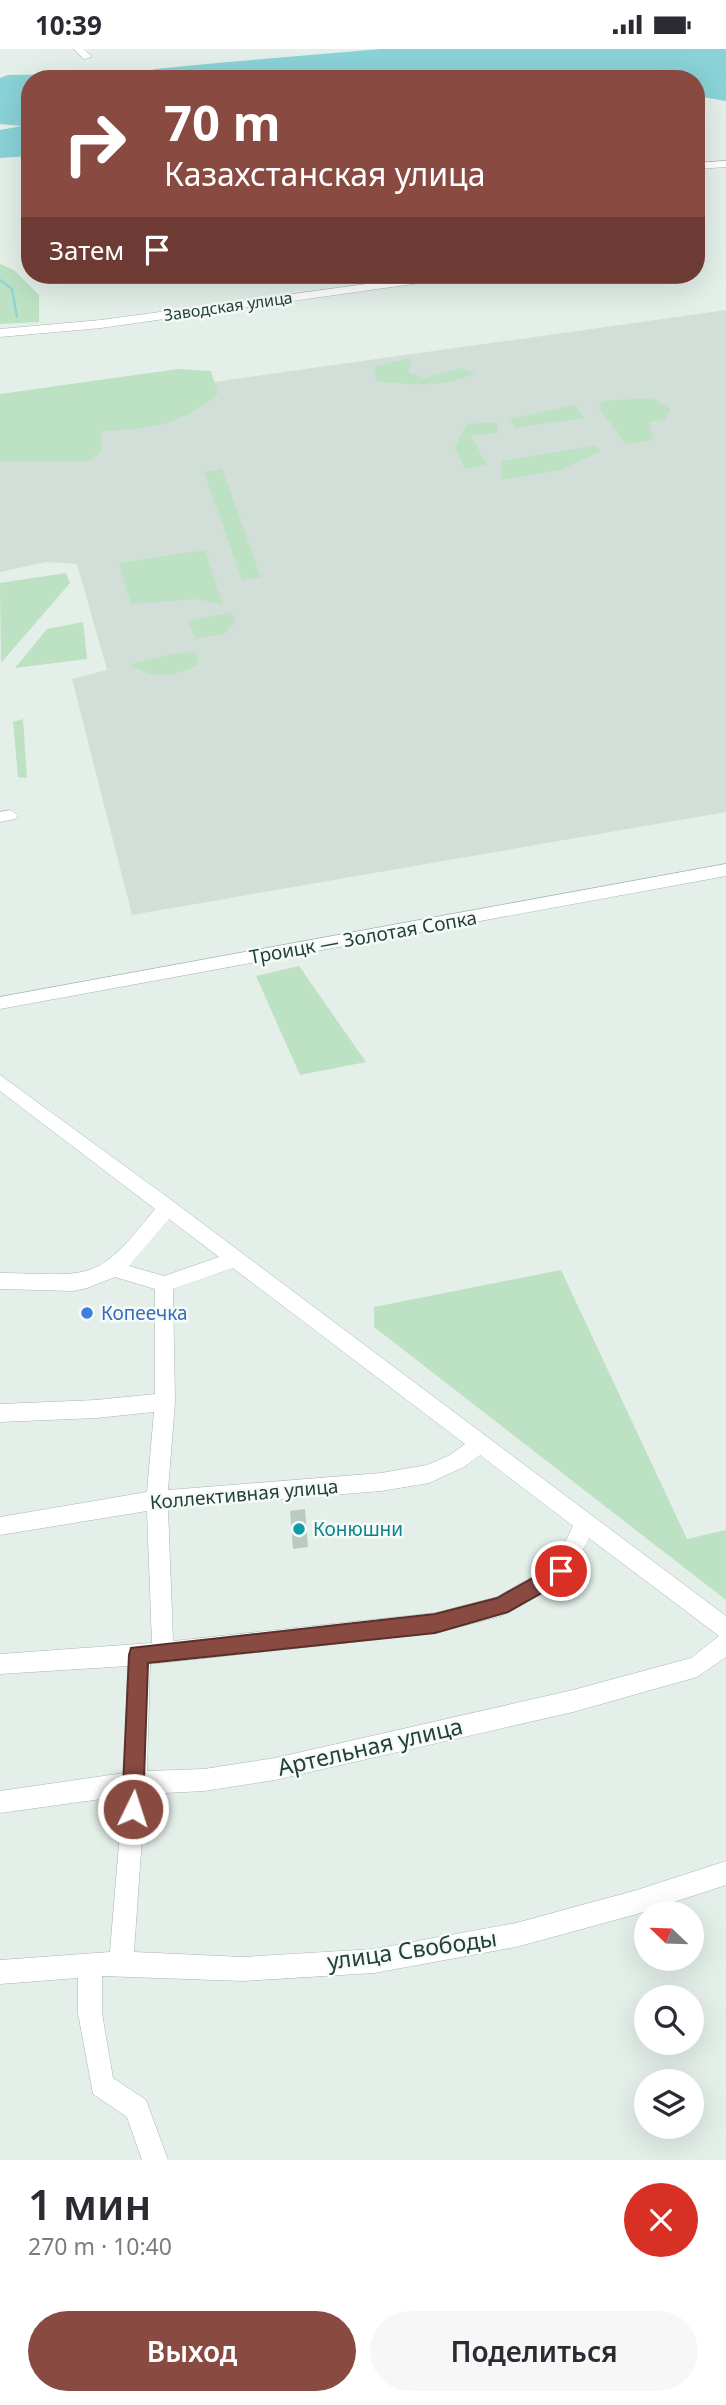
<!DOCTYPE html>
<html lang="ru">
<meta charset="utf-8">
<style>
body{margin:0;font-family:"Noto Sans",sans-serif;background:#f7f7f7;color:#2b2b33;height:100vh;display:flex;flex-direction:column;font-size:26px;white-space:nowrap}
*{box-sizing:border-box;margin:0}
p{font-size:23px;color:#7c7c81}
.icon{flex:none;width:38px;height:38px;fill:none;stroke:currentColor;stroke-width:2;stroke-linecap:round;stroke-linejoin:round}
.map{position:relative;height:2111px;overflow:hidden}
.panel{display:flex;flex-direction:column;background:#fff;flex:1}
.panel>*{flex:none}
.hud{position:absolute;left:21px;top:21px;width:684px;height:214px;border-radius:28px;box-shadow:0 7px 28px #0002;background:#894a42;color:#fff;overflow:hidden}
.needle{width:46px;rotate:293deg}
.buttons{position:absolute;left:634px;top:1852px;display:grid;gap:14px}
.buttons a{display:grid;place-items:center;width:70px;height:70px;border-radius:50%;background:#fff;box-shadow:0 7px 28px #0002;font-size:35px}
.pin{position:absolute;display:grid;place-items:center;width:60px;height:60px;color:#fff;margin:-30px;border:4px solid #fff;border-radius:50%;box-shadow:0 2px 7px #0007}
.me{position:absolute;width:77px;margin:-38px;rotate:4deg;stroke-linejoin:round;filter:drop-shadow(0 0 5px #0008)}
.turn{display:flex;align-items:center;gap:24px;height:147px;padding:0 28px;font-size:32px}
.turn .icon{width:91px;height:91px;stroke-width:2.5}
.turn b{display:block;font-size:49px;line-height:60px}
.then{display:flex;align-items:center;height:66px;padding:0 28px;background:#0003;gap:14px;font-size:26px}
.round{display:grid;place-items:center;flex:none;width:74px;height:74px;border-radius:37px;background:#f7f7f7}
.overview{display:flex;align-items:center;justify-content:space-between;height:119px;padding:0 28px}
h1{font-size:42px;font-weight:600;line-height:52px}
.cta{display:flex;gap:14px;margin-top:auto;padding:14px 28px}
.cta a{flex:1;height:80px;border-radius:42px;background:#894a42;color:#fff;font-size:28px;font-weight:600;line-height:80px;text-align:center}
.cta a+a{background:#f7f7f7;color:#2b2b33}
.status{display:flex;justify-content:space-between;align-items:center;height:49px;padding:0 35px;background:#fff;direction:ltr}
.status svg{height:19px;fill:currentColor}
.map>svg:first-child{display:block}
.built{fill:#d2dfd8}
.green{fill:#bce1c3}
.water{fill:#89d2d7}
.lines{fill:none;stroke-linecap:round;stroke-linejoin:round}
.stream{stroke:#89d2d7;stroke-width:2}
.building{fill:#b9cac2}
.minor-casing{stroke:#a6b8b0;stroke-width:1}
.minor{fill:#fff;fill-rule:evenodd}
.route{fill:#894a42;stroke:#59302b;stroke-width:2}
.shop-dot{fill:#3f7fe0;stroke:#f6fbf8;stroke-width:2.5}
.culture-dot{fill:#0f9aa8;stroke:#f6fbf8;stroke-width:2.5}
.labels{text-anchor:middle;stroke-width:5;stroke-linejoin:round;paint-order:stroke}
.far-street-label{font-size:16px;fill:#224237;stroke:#f6fbf8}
.street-label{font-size:19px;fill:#224237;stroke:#f6fbf8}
.shop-label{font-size:19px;fill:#366cbe;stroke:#f6fbf8;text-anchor:start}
.culture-label{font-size:19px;fill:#0d838f;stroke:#f6fbf8;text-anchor:start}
.near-street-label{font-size:23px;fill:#224237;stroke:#f6fbf8}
</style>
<div class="status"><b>10:39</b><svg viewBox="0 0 49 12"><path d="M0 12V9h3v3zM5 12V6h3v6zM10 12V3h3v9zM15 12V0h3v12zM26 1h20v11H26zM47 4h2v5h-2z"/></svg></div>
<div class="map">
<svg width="726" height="2111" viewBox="0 0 726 2111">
<rect width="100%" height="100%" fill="#e4efe9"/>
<polygon class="built" points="726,261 726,763 132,866 72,630 107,621 77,515 46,513 0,523 0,363"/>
<g class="green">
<polygon points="0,215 14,221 39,246 39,273 0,275"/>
<path d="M411,309L409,323L424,329L460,319L476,324C444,339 411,336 377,332L373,318Z"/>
<path d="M178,320L211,322L218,344C182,377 148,380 101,382L102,402L87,413L0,412V345Z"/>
<polygon points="653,349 670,360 665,371 649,373 653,391 626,395 599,359 602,352"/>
<polygon points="574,356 584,369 515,379 510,370"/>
<polygon points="497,373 498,383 471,387 487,416 465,420 455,398 467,375"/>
<polygon points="595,397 600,402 561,421 501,431 502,412"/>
<polygon points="222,420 261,528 242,531 204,423"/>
<polygon points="205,501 223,555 195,550 131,555 119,514"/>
<polygon points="66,524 70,534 1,614 0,534"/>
<polygon points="232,563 235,573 223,585 196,589 188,572"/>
<polygon points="83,573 87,610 15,619 47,580"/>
<path d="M196,603L198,616C169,629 158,630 129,616L171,605Z"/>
<polygon points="23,670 27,729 18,728 13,673"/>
<polygon points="299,917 366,1013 300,1026 256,927"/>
<polygon points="561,1221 687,1490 726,1481 726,1551 374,1278 374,1258"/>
</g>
<polygon class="water" points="381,0 726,0 726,52 697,47 696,30 30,30 30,107 0,109 0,81 22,77 0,75 0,29 8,26 144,24 155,20 217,14"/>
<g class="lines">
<polyline class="stream" points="0,231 12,240 17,268"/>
</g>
<polygon class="building" points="305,1460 308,1498 293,1500 290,1462"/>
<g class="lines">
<defs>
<g id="minor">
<polygon points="74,0 84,0 92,8 84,10"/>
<polygon points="726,112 726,118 696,120 696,114"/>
<polygon points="432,226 461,226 455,229 101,279 0,288 0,280 101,271"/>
<polygon points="10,761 18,766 15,770 0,773 0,763"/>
<polygon points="726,815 726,827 0,960 0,948"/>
<path d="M0,1026L174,1153L726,1567V1608L697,1628L573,1663L275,1731L204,1742L145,1745L134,1903L243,1908L374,1900L516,1874L637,1841L726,1812V1836L637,1865L516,1898L374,1924L243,1932L102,1927V1964L113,2029L146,2051L168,2111H142L127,2068L93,2045L78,1964V1929L0,1935V1911L110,1903L123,1747L0,1764V1742L124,1724L128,1617L0,1625V1605L152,1594L147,1462L0,1486V1468L147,1443L154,1363L96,1369L0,1373V1355L96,1351L155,1345V1240L115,1228L87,1239L73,1242L0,1240V1224C93,1225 94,1236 155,1160L0,1042ZM169,1170L219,1208L164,1227L129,1217ZM233,1219L465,1395L450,1406L427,1416L381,1424L168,1441L175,1353L173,1240ZM480,1406L573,1477L554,1515L497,1548L435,1564L173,1592L168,1459L381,1442L429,1434L464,1418ZM589,1489L719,1587L691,1609L573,1641L275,1709L204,1720L147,1722L150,1615L435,1584L501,1567L568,1529Z"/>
</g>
</defs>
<use href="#minor" class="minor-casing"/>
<use href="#minor" class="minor"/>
</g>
<polygon class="route" points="561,1513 568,1516 571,1522 568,1529 508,1563 435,1584 148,1614 143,1760 140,1767 133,1770 125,1767 122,1760 129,1606 131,1599 435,1565 497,1549"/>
<circle class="shop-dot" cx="87" cy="1264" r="7"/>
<circle class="culture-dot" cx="299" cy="1480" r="7"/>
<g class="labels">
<g class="far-street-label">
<text transform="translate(228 257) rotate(-8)" y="6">Заводская улица</text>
</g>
<g class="street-label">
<text transform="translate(363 888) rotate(-10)" y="7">Троицк — Золотая Сопка</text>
<text transform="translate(244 1445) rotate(-5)" y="7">Коллективная улица</text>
</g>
<g class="shop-label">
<text x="101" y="1271">Копеечка</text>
</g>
<g class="culture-label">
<text x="313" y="1487">Конюшни</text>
</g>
<g class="near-street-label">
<text transform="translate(370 1698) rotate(-13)" y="8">Артельная улица</text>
<text transform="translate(412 1901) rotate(-8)" y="8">улица Свободы</text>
</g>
</g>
</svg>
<div class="buttons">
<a><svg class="needle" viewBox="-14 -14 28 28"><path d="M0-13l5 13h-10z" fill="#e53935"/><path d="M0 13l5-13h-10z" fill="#7c7c81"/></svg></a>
<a><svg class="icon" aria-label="search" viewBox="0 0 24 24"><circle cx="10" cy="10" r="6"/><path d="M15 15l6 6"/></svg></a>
<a><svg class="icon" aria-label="layers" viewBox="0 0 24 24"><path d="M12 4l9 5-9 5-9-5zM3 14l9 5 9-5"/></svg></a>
</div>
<div class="pin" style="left:561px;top:1522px;background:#d93025"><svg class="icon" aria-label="arrive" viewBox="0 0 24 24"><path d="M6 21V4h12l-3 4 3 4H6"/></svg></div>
<svg class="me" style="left:133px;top:1760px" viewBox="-20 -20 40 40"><circle r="17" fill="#894a42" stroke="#fff" stroke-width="3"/><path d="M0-11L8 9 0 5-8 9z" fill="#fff"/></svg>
<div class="hud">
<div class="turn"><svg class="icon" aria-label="right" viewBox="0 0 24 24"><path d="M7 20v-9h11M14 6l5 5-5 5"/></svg><div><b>70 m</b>Казахстанская улица</div></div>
<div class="then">Затем<svg class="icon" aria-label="arrive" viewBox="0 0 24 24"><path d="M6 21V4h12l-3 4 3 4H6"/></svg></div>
</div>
</div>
<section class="panel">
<div class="overview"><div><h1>1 мин</h1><p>270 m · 10:40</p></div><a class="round" style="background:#d93025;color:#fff"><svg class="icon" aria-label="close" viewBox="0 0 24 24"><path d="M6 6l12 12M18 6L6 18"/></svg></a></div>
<div class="cta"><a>Выход</a><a>Поделиться</a></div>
</section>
